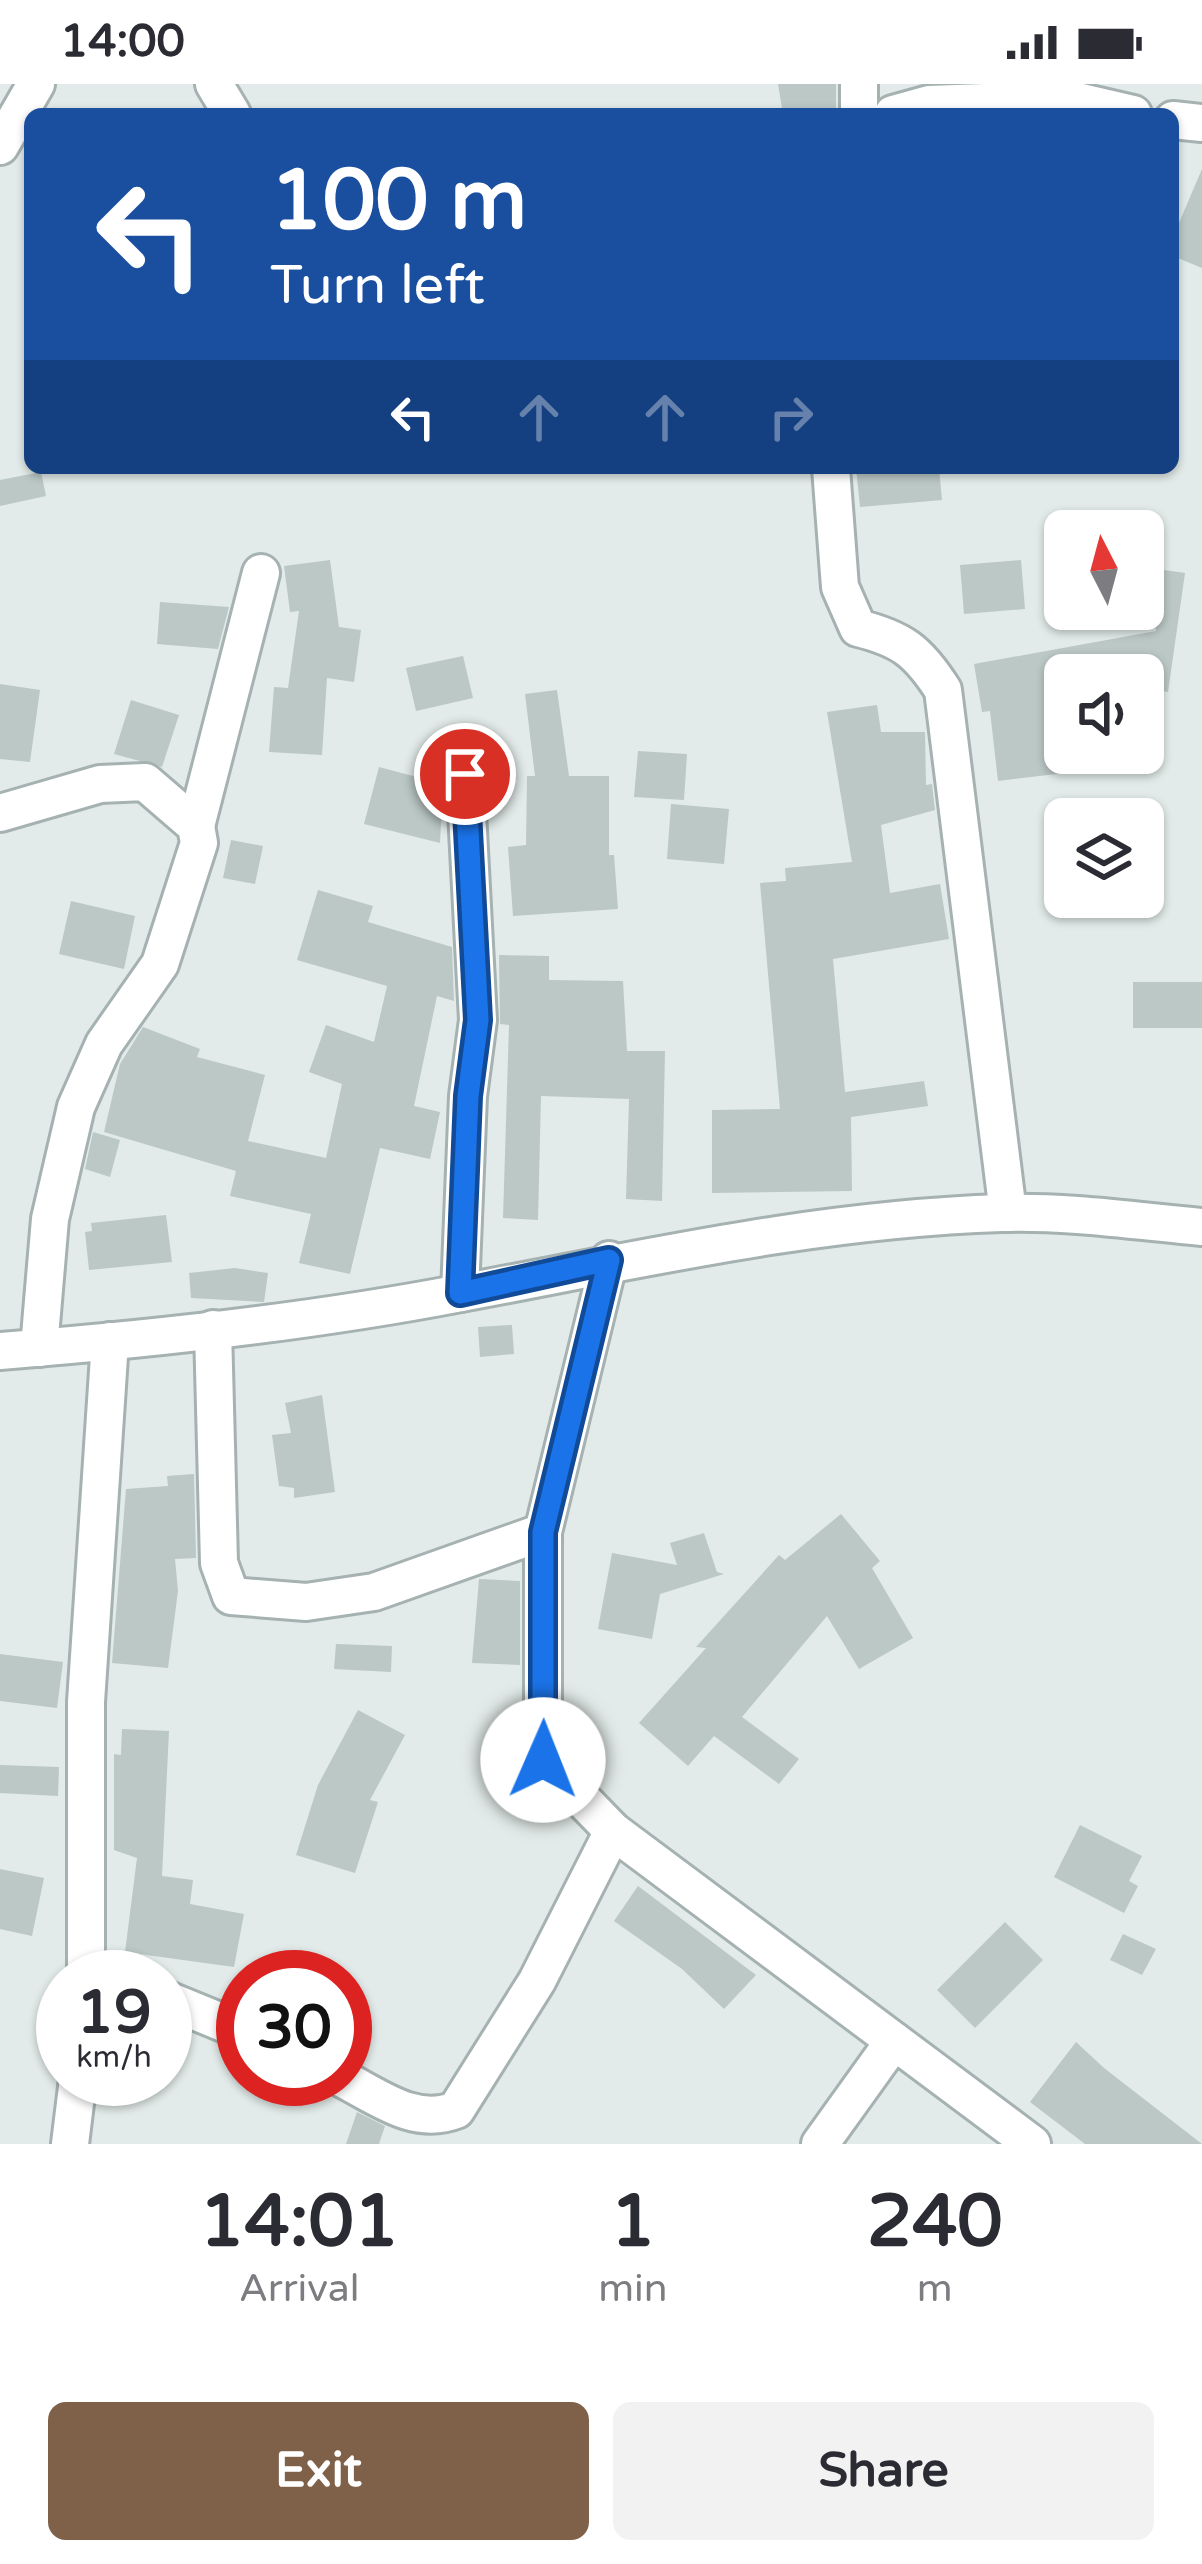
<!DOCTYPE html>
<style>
body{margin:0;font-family:"Varela Round",sans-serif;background:#f2f2f3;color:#2b2b33;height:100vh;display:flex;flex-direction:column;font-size:45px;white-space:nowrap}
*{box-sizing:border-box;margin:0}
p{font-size:39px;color:#7c7c81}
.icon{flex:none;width:66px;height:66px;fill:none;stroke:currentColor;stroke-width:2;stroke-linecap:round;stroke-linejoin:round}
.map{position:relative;height:2060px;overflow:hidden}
.panel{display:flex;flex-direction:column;background:#fff;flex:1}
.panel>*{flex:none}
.banner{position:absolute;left:24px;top:24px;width:1155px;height:366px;border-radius:18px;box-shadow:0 3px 9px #0004;background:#1a4fa0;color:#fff;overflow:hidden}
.needle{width:78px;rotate:354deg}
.fabs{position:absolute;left:1044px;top:426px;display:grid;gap:24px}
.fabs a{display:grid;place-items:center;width:120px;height:120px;border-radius:18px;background:#fff;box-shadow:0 3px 9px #0004;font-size:60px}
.speed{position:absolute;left:36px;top:1866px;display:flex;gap:24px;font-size:60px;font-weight:700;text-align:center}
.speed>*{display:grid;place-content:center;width:156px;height:156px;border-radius:50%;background:#fff;box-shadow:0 3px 9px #0004;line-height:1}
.speed small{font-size:30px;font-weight:400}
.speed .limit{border:18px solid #d22;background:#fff;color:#111}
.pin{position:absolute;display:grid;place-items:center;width:102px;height:102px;color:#fff;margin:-51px;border:6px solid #fff;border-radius:50%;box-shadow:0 3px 12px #0007}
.me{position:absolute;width:132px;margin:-66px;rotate:1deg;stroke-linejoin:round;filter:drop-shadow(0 0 9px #0008)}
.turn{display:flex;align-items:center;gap:42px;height:252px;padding:0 48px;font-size:54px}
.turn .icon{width:156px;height:156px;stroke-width:2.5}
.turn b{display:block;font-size:84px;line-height:102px}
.lanes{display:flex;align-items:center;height:114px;padding:0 48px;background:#0003;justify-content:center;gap:60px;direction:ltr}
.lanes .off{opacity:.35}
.eta{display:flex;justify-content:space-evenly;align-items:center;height:204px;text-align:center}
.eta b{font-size:72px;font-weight:700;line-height:84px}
.cta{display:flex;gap:24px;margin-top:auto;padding:24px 48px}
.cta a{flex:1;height:138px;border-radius:18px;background:#7f614a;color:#fff;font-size:48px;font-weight:700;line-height:138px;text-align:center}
.cta a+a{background:#f2f2f3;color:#2b2b33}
.status{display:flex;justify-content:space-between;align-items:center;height:84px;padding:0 60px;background:#fff;direction:ltr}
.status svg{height:33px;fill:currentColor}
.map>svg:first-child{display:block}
.building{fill:#bbc8c6}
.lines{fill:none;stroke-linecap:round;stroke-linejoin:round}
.minor-casing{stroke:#a5b2b1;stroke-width:42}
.tertiary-casing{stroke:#a5b2b1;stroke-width:42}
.minor{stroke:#fff;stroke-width:36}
.tertiary{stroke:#fff;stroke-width:36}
.route-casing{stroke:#114b97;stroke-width:30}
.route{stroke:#1a73e8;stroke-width:21}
</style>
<div class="status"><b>14:00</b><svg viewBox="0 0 49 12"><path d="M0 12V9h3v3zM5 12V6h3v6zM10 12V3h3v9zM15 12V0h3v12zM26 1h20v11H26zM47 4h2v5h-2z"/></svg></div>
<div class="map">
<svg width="1202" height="2060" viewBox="0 0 1202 2060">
<rect width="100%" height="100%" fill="#e2ebe9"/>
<g class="building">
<polygon points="778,0 836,0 836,25 783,30"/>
<polygon points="1202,85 1202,184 1173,172 1173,153"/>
<polygon points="856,384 939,384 942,416 860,423"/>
<polygon points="41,388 46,412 0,422 0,396"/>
<polygon points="330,476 339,543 361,546 354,598 327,594 322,671 269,668 274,603 288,604 299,527 290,528 284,482"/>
<polygon points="1021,476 1025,525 964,530 960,481"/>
<polygon points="1143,483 1185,489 1168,608 1143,604 1143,591 1065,591 1065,689 998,697 990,627 982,628 974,580 1156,547 1151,516 1143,516"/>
<polygon points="160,518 229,523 218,565 157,560"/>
<polygon points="463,572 473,614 416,627 406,584"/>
<polygon points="0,600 40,606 30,678 0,675"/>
<polygon points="557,606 569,692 609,692 609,771 614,771 618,825 513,832 508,763 526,761 527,692 535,692 525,610"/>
<polygon points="131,616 179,631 162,683 114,670"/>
<polygon points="877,621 881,648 925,648 926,701 932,700 935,726 881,741 890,809 940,800 949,855 833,875 845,1008 924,997 928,1022 851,1033 852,1107 712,1109 712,1026 780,1025 760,799 786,797 785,784 852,778 827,628"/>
<polygon points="638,667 687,670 684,716 634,713"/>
<polygon points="379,683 443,700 440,759 364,740"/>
<polygon points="671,720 729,725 724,780 667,775"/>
<polygon points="231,756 263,762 255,800 223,794"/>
<polygon points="318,806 373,822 368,838 452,863 454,917 437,912 414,1022 440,1028 430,1075 380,1064 350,1190 299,1179 311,1130 230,1112 236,1087 104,1048 120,980 143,943 200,965 197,973 265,991 248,1057 326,1074 342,1000 309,988 326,941 374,958 387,902 297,876"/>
<polygon points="71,817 135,832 124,885 59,870"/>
<polygon points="499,871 549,872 549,896 623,897 627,967 665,967 662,1117 626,1115 629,1015 541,1012 538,1136 503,1134 509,941 500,940"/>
<rect x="1133" y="898" width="69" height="46"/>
<polygon points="93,1048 120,1056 110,1093 85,1085"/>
<polygon points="166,1131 172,1178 89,1186 85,1148 92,1147 91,1139"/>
<polygon points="235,1184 268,1189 264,1218 191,1214 189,1189"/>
<polygon points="512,1241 514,1270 480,1273 478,1243"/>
<polygon points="322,1311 335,1408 294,1414 294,1404 279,1402 272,1351 291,1349 285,1319"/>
<polygon points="194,1390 196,1474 175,1475 178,1507 168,1584 112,1579 126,1405 168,1402 167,1392"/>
<polygon points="841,1430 880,1477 872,1484 913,1554 859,1585 827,1532 742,1633 799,1675 779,1700 714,1652 688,1682 639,1639 706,1564 696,1563 779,1471 785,1476"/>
<polygon points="704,1449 717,1488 724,1490 660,1510 652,1555 598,1545 612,1469 677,1481 670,1459"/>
<polygon points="479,1495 520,1497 520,1581 472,1579"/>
<polygon points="336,1560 392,1562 391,1588 334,1585"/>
<polygon points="0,1570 63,1578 57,1624 0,1617"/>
<polygon points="358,1626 405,1651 370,1716 378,1718 355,1789 296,1771 318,1701"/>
<polygon points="122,1645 169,1647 162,1792 193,1796 190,1820 244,1830 234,1883 125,1868 137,1774 114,1766 114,1670 121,1671"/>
<polygon points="0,1681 59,1683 58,1712 0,1709"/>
<polygon points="1080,1741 1142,1772 1129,1797 1138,1802 1124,1829 1054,1793"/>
<polygon points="0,1785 44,1794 32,1852 0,1845"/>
<polygon points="638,1802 756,1891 724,1925 682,1885 614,1837"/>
<polygon points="1005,1838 1043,1876 975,1944 937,1906"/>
<polygon points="1123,1850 1156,1865 1142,1891 1110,1876"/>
<polygon points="1076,1958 1104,1984 1202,2060 1085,2060 1030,2018"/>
<polygon points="357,2028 385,2042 379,2060 346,2060"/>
</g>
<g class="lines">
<defs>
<g id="minor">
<polyline points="214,0 232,30"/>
<polyline points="859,0 859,30"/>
<polyline points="893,30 929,20 1068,15 1133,30"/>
<polyline points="1173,36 1202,39"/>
<polyline points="0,62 36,0"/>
<path d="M831,384L840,503L858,544C902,555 918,567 943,606L1008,1129"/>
<polyline points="0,729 100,700 145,698 196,742 199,759 160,880 104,960 76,1023 50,1135 39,1264"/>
<polyline points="196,742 261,489"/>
<polyline points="460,1209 468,1012 478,936 465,690"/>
<polyline points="213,1245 219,1479 231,1512 306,1518 374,1508 543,1448 543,1675 613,1747 1032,2060"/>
<polyline points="543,1448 609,1176"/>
<polyline points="86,1893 86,1618 110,1257"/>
<polyline points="165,1915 243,1947"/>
<path d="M343,1995C380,2014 415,2042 456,2026L537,1897L613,1747"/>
<polyline points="70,2060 78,1995"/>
<polyline points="820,2060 894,1957"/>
</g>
<path id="tertiary" d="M0,1267C154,1255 310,1238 461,1209C643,1175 816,1135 1002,1129C1068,1127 1136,1137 1202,1143"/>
</defs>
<use href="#minor" class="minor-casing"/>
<use href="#tertiary" class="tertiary-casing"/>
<use href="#minor" class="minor"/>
<use href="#tertiary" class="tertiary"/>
</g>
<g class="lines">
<defs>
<polyline id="route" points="465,690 478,936 468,1012 460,1209 609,1176 543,1448 543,1676"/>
</defs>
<use href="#route" class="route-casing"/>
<use href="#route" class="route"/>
</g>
</svg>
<div class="fabs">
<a><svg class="needle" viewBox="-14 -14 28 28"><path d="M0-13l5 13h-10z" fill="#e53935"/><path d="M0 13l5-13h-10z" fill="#7c7c81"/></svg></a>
<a><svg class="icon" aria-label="sound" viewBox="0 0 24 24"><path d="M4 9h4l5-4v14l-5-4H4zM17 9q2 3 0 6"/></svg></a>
<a><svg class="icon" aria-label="layers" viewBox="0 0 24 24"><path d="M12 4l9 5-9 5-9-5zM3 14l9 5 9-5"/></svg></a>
</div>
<div class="speed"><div>19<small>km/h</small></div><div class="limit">30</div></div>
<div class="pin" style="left:465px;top:690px;background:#d93025"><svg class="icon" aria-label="arrive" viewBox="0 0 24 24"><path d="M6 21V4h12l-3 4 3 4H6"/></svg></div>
<svg class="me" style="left:543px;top:1676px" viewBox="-20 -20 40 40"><circle r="19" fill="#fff"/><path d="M0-13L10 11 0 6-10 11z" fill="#1a73e8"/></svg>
<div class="banner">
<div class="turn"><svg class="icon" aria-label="left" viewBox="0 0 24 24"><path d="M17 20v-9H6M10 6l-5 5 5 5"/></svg><div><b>100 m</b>Turn left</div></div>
<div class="lanes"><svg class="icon" aria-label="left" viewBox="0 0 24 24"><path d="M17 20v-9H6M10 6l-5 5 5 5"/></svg><svg class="icon off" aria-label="ahead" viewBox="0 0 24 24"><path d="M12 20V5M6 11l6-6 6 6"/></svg><svg class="icon off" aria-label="ahead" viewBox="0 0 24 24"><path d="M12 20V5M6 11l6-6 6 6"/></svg><svg class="icon off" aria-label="right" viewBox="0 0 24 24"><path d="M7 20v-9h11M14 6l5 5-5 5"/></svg></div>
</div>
</div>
<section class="panel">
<div class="eta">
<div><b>14:01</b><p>Arrival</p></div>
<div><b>1</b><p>min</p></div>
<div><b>240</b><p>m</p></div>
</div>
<div class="cta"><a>Exit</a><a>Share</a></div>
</section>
